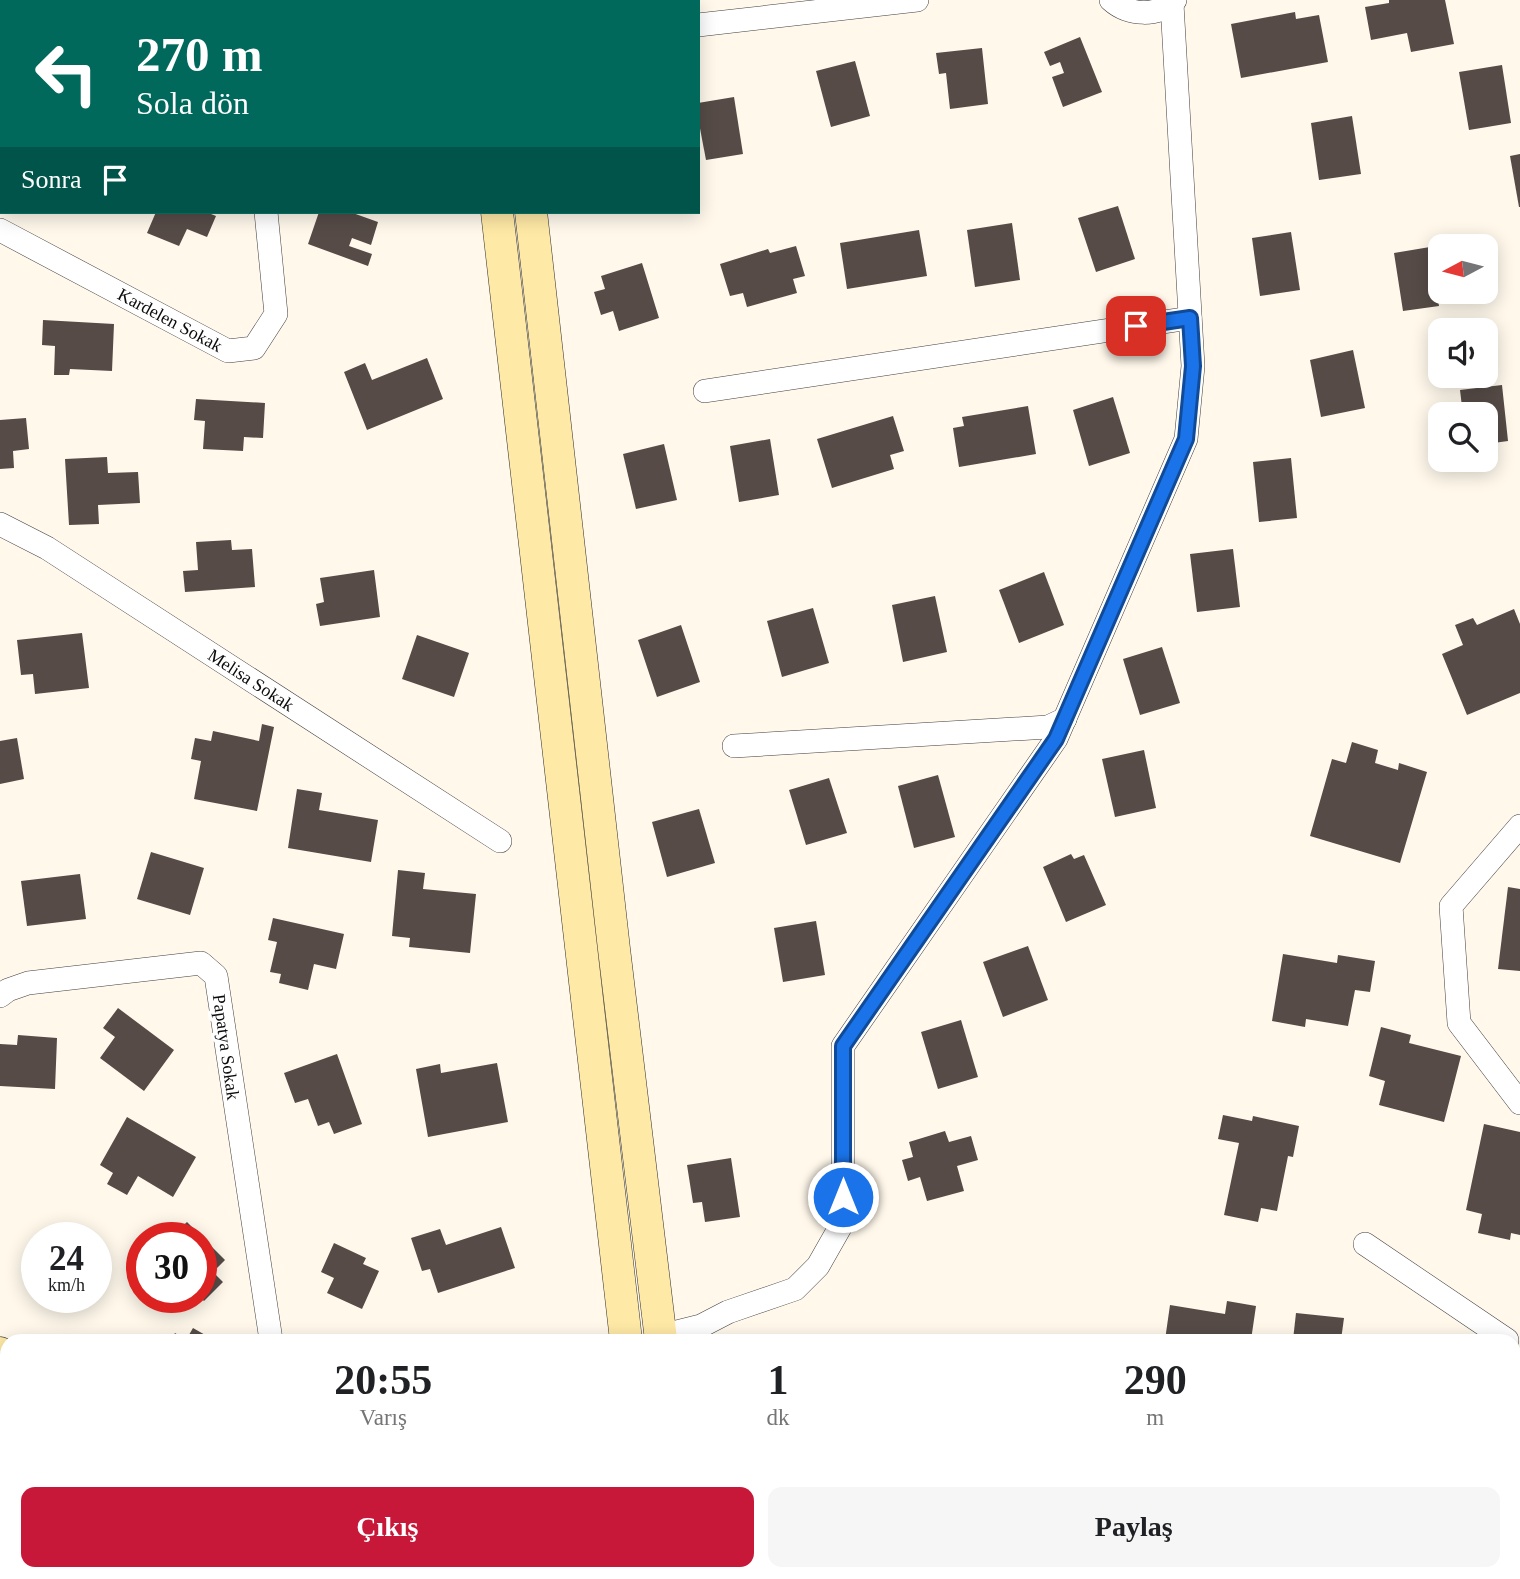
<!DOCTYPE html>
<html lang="tr">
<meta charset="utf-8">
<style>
body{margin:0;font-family:"Times New Roman",serif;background:#f6f6f6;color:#202124;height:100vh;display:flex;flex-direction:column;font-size:26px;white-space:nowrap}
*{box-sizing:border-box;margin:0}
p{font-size:23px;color:#757577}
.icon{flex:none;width:38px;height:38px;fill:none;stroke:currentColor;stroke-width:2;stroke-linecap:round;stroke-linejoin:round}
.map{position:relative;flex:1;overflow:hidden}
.sheet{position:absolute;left:0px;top:1334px;width:1521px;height:247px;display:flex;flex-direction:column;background:#fff;border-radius:21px 21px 0 0;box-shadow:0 4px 18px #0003}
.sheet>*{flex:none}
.banner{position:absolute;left:0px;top:0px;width:700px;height:214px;box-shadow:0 4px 18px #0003;background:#00695c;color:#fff;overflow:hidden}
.needle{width:46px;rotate:263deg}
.tools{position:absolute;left:1428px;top:234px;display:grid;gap:14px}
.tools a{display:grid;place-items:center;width:70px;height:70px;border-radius:14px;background:#fff;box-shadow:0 4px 18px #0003;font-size:35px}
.speed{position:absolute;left:21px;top:1222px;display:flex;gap:14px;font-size:35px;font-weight:700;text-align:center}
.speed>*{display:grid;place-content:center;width:91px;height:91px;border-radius:50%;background:#fff;box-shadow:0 4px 18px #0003;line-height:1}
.speed small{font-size:18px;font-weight:400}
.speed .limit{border:10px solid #d22;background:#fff;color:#111}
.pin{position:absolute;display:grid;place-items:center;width:60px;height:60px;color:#fff;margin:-30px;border-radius:14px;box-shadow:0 4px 10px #0006}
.me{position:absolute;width:77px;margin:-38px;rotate:0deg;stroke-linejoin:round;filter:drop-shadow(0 0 5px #0008)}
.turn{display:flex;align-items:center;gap:24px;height:147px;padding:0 21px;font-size:32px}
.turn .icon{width:91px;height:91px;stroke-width:2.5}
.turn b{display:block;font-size:49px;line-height:60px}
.then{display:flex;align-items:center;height:66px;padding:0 21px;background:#0003;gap:14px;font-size:26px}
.eta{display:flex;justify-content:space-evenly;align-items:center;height:119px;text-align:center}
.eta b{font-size:42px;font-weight:800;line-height:49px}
.primary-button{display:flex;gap:14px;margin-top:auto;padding:14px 21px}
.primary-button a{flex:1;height:80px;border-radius:14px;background:#c81839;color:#fff;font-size:28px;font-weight:800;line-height:80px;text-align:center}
.primary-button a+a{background:#f6f6f6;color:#202124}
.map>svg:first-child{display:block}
.building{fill:#564b47}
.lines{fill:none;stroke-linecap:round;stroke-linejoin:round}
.street-casing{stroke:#3f3f3f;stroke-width:24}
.secondary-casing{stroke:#2e2e2e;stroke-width:33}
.street{stroke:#fff;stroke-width:23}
.secondary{stroke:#ffe9a6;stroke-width:32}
.route-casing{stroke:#114b97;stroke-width:18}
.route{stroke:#1a73e8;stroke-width:12}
.labels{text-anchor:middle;stroke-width:7;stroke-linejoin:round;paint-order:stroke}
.street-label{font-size:18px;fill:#0c0c0c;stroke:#fff}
</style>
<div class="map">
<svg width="1520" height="1579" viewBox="0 0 1520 1579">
<rect width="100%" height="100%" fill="#fff8eb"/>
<g class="building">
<polygon points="1389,0 1445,0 1454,44 1411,52 1407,33 1371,40 1365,7 1389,3"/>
<polygon points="1295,12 1296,19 1319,15 1328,62 1241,78 1231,24"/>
<polygon points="1080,37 1102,92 1063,107 1052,77 1064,73 1060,62 1050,66 1044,52"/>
<polygon points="982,48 988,104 950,109 946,73 939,74 936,53"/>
<polygon points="855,61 870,116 831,127 816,71"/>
<polygon points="1502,65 1511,123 1469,130 1459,72"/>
<polygon points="734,97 743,154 706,160 698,118 698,103"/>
<polygon points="1352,116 1361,174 1319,180 1311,123"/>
<polygon points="1520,154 1520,207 1519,207 1510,156"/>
<polygon points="1118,206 1135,259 1096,272 1078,218"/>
<polygon points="156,212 206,212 216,216 207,237 187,229 179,246 147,233"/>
<polygon points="319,212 350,212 378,222 371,245 352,238 349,246 372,254 368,266 308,244"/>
<polygon points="1012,223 1020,280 975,287 967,230"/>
<polygon points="919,230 927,276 847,289 840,243"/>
<polygon points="1291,232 1300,290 1260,296 1252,238"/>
<polygon points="796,246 805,276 793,279 797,293 747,307 743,293 730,296 720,264 768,249 770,253"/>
<polygon points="1436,246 1440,271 1440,287 1436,287 1439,306 1403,311 1394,253"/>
<polygon points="642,263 659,318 619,331 613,311 601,315 594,292 605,289 601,276"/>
<polygon points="43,320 114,324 112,371 70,369 69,375 54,375 55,346 42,345"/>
<polygon points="1353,350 1365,408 1321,417 1310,360"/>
<polygon points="427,358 443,399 367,430 344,372 365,363 372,380"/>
<polygon points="1502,385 1508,441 1486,444 1486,415 1463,415 1460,390"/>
<polygon points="1113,397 1130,453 1089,466 1073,410"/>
<polygon points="196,399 265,403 263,438 244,437 243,451 203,449 205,421 194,420"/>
<polygon points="1028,406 1036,454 959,467 953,428 964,426 962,417"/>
<polygon points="893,416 904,451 890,455 894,469 832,488 817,439"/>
<polygon points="26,418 29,449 13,451 14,468 0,469 0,420"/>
<polygon points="770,439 779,495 739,502 730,446"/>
<polygon points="664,444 677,500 636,509 623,454"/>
<polygon points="107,457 108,473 138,472 140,503 98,505 99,524 69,525 65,459"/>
<polygon points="1291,458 1297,518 1259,522 1253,462"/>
<polygon points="231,540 232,550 252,549 255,587 185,592 183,571 198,570 196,542"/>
<polygon points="1233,549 1240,607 1197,612 1190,554"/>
<polygon points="374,570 380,617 320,626 316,604 324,602 320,578"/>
<polygon points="1044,572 1064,625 1019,643 999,590"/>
<polygon points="935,596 947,652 903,662 892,605"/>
<polygon points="813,608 829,663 782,677 767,621"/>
<polygon points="1514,609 1520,624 1520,693 1467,715 1442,654 1463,645 1455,625 1473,618 1477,625"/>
<polygon points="681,625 700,682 657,697 638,640"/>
<polygon points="82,633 89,688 35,694 33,674 21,675 17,640"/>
<polygon points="417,635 469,653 454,697 402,679"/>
<polygon points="1162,647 1180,703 1140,715 1123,659"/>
<polygon points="262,724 274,727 257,811 194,799 201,761 191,759 195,738 211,741 213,731 259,741"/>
<polygon points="17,738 24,779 0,784 0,741"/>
<polygon points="1352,742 1378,750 1375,763 1398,770 1399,763 1427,772 1400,863 1310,836 1332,759 1346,763"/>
<polygon points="1144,750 1156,808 1115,817 1102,759"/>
<polygon points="938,775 955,837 914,848 898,786"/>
<polygon points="829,778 847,833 806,845 789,790"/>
<polygon points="297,789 322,793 319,810 378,820 371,862 288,848"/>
<polygon points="699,809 715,863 667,877 652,822"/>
<polygon points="151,852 204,868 190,915 137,899"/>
<polygon points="1071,854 1074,859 1084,855 1106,905 1066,922 1043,867"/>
<polygon points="398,870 425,873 423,889 476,894 470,953 409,947 410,938 392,936"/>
<polygon points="80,874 86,919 27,926 21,881"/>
<polygon points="1508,887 1520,889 1520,971 1498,969"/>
<polygon points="273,918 344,934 336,969 314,964 308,990 279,983 281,974 270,972 277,942 268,940"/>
<polygon points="816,921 825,975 783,982 774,928"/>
<polygon points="1028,946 1048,1000 1003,1017 983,962"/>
<polygon points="1283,954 1337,963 1338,955 1375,961 1370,992 1355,990 1348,1026 1306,1019 1305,1027 1272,1021"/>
<polygon points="118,1008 174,1050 144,1091 100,1058 115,1037 103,1028"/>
<polygon points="961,1020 978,1077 938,1089 921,1032"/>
<polygon points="1381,1027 1411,1035 1409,1043 1461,1056 1444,1122 1379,1105 1385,1081 1369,1076"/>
<polygon points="18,1035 57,1038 55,1089 0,1086 0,1044 17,1045"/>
<polygon points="337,1054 362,1124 334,1134 329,1122 318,1126 308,1099 295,1103 284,1073"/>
<polygon points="497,1063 508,1122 428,1137 416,1069 440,1064 441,1073"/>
<polygon points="1223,1115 1252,1121 1253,1116 1299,1126 1293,1157 1288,1156 1277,1211 1261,1208 1258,1222 1224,1215 1239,1143 1218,1139"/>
<polygon points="127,1117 196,1157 173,1197 138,1176 127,1195 107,1184 113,1173 100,1165"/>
<polygon points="1484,1124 1520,1132 1520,1235 1511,1233 1510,1240 1478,1233 1482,1214 1466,1210"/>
<polygon points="945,1131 949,1142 971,1136 978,1160 957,1166 964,1191 927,1201 920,1177 908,1181 902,1160 913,1157 909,1142"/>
<polygon points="731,1158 740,1217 705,1222 702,1202 693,1203 687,1165"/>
<polygon points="187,1222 225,1260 213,1272 223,1282 204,1301 201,1298 201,1237 171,1237"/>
<polygon points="501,1227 515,1268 438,1293 430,1269 422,1271 411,1238 440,1229 446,1245"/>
<polygon points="334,1243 366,1258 363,1264 379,1271 362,1309 327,1293 334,1278 321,1272"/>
<polygon points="1227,1301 1256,1306 1251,1340 1165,1340 1170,1305 1225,1314"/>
<polygon points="1296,1313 1344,1318 1341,1340 1293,1340"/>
<polygon points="193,1328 214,1340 171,1340 175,1333 186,1340"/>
<polygon points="1515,1447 1520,1447 1520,1511 1514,1511"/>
<polygon points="110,1573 185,1573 186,1575 150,1579 110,1579"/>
<polygon points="216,1573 306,1573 308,1577 304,1579 218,1579"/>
<polygon points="461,1573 489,1573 501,1579 459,1579"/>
<polygon points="1124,1573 1174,1573 1174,1579 1123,1578"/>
<polygon points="1248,1573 1279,1573 1295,1575 1294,1579 1247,1579"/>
</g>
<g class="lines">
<defs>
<g id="street">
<polyline points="245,0 245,2"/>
<path d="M1111,0C1129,16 1158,17 1175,0"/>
<polyline points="698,25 917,0"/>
<polyline points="0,230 228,351 254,348 276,314 266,212"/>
<polyline points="705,391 1190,318"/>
<polyline points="0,524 47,548 500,841"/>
<polyline points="734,746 1048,727 1065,719"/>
<polyline points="1520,826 1451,906 1459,1023 1520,1103"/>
<polyline points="0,996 8,990 28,983 201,963 216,976 271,1340"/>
<polyline points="1365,1244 1507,1340"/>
<polyline points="661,1336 701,1326 728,1312 795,1289 818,1266 843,1222 843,1046 1056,739 1186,439 1193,366 1172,4"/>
<polyline points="0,1477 7,1476"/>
<polyline points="728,1573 729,1579"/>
<polyline points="1428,1573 1439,1579"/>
</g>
<g id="secondary">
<polyline points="475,0 475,2"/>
<polyline points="511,0 511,2"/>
<polyline points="497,212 626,1340"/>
<polyline points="531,212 614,949 661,1340"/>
<polyline points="0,1353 7,1374"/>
<polyline points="47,1573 48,1579"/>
<polyline points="653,1573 654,1579"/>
<polyline points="687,1573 688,1579"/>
</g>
</defs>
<use href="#street" class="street-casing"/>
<use href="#secondary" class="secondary-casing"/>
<use href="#street" class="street"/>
<use href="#secondary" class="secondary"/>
</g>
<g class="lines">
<defs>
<polyline id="route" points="843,1197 843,1046 1056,739 1186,439 1193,366 1190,318 1136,326"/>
</defs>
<use href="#route" class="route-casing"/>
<use href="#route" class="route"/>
</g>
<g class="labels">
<g class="street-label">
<text transform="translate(170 320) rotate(28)" y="6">Kardelen Sokak</text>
<text transform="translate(251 680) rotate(33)" y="6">Melisa Sokak</text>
<text transform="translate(226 1047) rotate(82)" y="6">Papatya Sokak</text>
</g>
</g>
</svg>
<div class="tools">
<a><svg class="needle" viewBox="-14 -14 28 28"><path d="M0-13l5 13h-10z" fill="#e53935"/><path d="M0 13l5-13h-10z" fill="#757577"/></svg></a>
<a><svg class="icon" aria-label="sound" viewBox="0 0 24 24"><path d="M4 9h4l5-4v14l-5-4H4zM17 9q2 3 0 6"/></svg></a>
<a><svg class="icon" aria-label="search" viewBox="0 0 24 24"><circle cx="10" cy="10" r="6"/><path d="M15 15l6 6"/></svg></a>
</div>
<div class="speed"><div>24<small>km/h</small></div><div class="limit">30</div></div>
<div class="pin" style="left:1136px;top:326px;background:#d93025"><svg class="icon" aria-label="arrive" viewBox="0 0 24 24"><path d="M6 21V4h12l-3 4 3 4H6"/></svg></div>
<svg class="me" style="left:843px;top:1197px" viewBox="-20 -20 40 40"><circle r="17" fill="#1a73e8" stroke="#fff" stroke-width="3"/><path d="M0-11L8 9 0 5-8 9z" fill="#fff"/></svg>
<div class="banner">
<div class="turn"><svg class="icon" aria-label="left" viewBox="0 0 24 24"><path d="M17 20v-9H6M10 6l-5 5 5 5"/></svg><div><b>270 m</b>Sola dön</div></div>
<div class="then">Sonra<svg class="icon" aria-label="arrive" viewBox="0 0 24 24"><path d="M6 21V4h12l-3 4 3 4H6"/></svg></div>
</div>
<section class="sheet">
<div class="eta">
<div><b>20:55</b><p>Varış</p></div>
<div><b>1</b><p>dk</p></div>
<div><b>290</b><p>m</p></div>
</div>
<div class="primary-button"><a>Çıkış</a><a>Paylaş</a></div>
</section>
</div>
